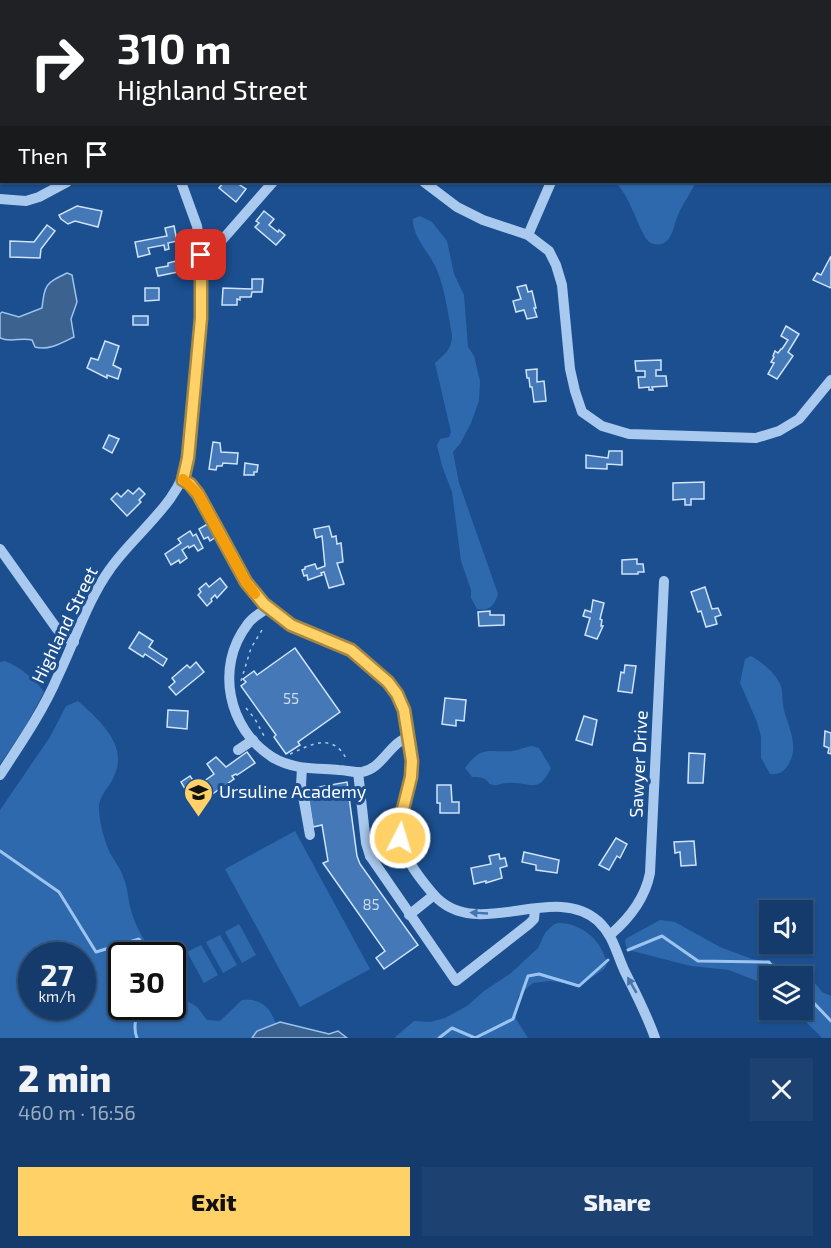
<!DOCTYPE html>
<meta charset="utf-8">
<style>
body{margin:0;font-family:"Exo 2",sans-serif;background:#1d4271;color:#f1f3f6;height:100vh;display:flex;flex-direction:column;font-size:22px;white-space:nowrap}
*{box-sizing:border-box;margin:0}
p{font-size:20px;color:#9dadc1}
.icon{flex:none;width:33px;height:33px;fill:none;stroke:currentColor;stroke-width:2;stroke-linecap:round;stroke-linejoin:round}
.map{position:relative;height:1038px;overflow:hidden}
.panel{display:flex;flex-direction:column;background:#143b6b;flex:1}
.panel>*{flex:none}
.top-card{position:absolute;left:0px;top:0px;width:831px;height:183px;box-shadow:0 2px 4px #0004,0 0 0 2px #33557e;background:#202124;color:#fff;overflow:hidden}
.controls{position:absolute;left:759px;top:900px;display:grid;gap:12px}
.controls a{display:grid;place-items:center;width:54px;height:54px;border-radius:0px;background:#143b6b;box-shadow:0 2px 4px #0004,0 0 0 2px #33557e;font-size:30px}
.speed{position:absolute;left:18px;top:942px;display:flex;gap:12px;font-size:30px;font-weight:700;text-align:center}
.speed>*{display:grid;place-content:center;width:78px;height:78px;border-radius:50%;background:#143b6b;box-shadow:0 2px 4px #0004,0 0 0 2px #33557e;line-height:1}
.speed small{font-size:15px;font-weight:400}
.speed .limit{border:3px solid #111;border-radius:9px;background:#fff;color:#111}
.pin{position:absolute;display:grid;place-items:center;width:51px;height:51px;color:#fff;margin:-26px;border-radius:12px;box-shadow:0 3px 9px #0006}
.me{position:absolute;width:66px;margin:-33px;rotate:5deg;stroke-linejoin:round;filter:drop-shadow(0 0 4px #0008)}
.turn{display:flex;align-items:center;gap:21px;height:126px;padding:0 18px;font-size:27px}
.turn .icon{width:78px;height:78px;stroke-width:2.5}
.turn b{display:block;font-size:42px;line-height:51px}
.then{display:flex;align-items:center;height:57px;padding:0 18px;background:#0003;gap:12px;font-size:22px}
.round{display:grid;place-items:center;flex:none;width:63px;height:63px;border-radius:0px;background:#1d4271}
.head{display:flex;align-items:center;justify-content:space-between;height:102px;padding:0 18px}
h1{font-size:36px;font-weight:800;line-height:45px}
.cta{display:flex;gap:12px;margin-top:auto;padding:12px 18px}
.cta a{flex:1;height:69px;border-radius:0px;background:#ffd166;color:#111;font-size:24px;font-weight:800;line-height:69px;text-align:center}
.cta a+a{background:#1d4271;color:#f1f3f6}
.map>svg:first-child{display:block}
.green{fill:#2e69ad;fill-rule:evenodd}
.water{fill:#3c6290;stroke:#9cc4f0;stroke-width:1.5}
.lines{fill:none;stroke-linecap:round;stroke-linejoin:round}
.stream{stroke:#9cc4f0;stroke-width:3}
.building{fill:#4478b7;stroke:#cfe3fa;stroke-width:1.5}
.path{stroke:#a9c9ee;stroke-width:1.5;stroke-dasharray:3 4.5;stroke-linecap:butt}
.minor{stroke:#a9c9ee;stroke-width:10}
.oneway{fill:#4674ac}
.route-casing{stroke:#a68842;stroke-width:15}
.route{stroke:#ffd166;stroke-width:10}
.slow{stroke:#f59e0b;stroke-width:10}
.labels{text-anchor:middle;stroke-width:6;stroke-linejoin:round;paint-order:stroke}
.number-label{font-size:15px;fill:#d0dded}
.street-label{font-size:18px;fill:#fff;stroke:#1b4f8f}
.poi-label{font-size:18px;fill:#fff;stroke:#1b4f8f;text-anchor:start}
</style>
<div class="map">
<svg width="831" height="1038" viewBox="0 0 831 1038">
<rect width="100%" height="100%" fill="#1b4f8f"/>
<g class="green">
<path d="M615,182H696C691,193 683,203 678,215C673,226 672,248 654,244C649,243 646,239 644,235C634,217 630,197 615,182Z"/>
<path d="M420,216L432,222L447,241L454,274L464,295L468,347L474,356L480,381L479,401L471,423L460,444L453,452L459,483L498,594C495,605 489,612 477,609L471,598V590L461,561L452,492L442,466L437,445L440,439L449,437L451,432L435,363C445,354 452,349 452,335C448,313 445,290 437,270C430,253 412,237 413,219Z"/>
<path d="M751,656C762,662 776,673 781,686C783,693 782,702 784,710C789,729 801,749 786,768C782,773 777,775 770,774L761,758V737L757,722L740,683L745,659Z"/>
<path d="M5,661C20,667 35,679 44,692L24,729L0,764V662Z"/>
<path d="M78,701C97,718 128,744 115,774C110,788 98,794 99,811C100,824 104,839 109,851C114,860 121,869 124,879C128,889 128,900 131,910C135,926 145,942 154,955L122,956V1006H172L173,982L186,1000L197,1007L207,1020L220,1021L242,1000C261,998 270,1007 276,1024L257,1031L252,1038H0V810L50,737L66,706ZM32,956H82V1006H32Z"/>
<path d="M532,746L539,748L551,768C538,796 529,781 507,783C502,783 498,786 494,785C485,783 492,784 486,780C483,777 477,777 472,777L465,768C483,744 488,753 512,751C519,750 525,747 532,746Z"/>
<polygon points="295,831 370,969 300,1007 225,869"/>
<polygon points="660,920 675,922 720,947 752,959 804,969 822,992 831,996 831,1038 822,1038 794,1010 802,1010 802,976 770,976 769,989 762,983 729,970 691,966 632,951 626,947 625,940 627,938"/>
<path d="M558,923C583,923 602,941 607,964L604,969L581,985L550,981L533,983L518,996L516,1019L528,1038H394L414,1021L430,1022L445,1018L467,1006L484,991L511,973L538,948L545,933L553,925Z"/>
<polygon points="239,924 256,955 242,963 225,932"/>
<polygon points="220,935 237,965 223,973 206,942"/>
<polygon points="201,945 218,975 204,983 187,952"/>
</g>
<g class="water">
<path d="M67,273L72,275L77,302L71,319L74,337C62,343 48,351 35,347L32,340C21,337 11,343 0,338V314L2,312L19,317L42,308C45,284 45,284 67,273Z"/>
<polygon points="280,1022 329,1034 338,1031 347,1038 252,1038 257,1031"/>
</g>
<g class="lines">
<g class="stream">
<polyline points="0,851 59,892 96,952 139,939 151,956"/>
<polyline points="628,950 662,936 698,961 769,962 779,976"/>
<polyline points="782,976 795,974 797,976"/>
<polyline points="802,986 812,1001 831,1021"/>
<path d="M137,1038C133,1028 135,1014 143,1006"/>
<polyline points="439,1038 452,1028 475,1038"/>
<polyline points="475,1038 513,1019 528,976 539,974 579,986 608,960"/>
</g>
</g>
<g class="building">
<polygon points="224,182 242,182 240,185 246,189 236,202 219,188"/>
<polygon points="77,206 102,211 98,227 75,221 68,224 61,219 59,215"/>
<polygon points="264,211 274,219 269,225 278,232 279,230 285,235 276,245 255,227 259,223 256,221"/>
<polygon points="47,225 55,231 41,249 40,258 10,257 10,241 34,242"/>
<polygon points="174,226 177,241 168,243 169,249 165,250 164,245 148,248 150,254 138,257 135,242 167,236 165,228"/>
<polygon points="831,256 831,288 813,280 817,273 821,275"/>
<polygon points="180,260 183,271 158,276 156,268 168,266 168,263"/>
<polygon points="252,279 263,279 262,292 252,292 251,297 240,297 240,300 237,299 237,305 222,305 223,288 252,289"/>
<polygon points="526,285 528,292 532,291 536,308 534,308 537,317 527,319 524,310 516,312 513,301 521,299 517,287"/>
<polygon points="145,288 159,288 159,300 145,301"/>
<rect x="133" y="316" width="15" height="9"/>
<polygon points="786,326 799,334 788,352 793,356 777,379 768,374 774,363 771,362 774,357 773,356 775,351 778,353 781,349 782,349 788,340 781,336"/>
<polygon points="105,341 119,346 113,365 121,369 118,379 107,375 107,378 87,368 91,358 98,360"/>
<polygon points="661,360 661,370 656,370 656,376 666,376 667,386 652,387 653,390 649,390 649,387 639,388 638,377 645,377 645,371 636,371 635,361"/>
<polygon points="537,369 537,382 544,381 546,401 534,402 532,387 530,387 529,378 527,378 526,370"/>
<polygon points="109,435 119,439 112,453 103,448"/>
<polygon points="213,442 220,443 221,452 238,453 237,464 223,463 222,466 217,466 216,470 209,469"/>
<polygon points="609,451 622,451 622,465 607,464 607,469 586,468 586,455 608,458"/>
<polygon points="245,463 258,465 257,472 254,472 254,475 244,475"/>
<polygon points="704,482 704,499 691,499 691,505 685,505 685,499 673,500 673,483"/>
<polygon points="139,488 145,494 139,500 141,502 127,516 111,499 117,493 121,497 128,490 133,494"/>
<polygon points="209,523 216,537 210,541 208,537 204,539 199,529"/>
<polygon points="329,526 332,537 336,536 337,544 341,543 343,562 337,563 344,584 329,588 324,572 321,573 322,575 308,580 307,575 304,576 302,570 305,569 305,567 315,564 317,569 325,566 322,536 316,538 314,529"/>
<polygon points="190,531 193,536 196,534 203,548 198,551 194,545 189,548 188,546 182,550 187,558 180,563 179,560 171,565 165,554 181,543 178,539"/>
<polygon points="637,559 637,564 643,564 644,572 638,572 638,574 622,574 622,560"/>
<polygon points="220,578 227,587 217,598 215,595 211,599 212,601 207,606 198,595 201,592 199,589 206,583 209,587"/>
<polygon points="705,587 712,609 718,608 721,615 715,617 717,624 706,627 701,611 698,612 691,592"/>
<polygon points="593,600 604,603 600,619 602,620 601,626 603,626 597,639 585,635 590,618 583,616 585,610 591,612"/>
<polygon points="490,611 490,615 504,615 504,625 479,626 478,612"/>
<polygon points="139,632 153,641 149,647 167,659 163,666 145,654 143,657 129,648"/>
<polygon points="295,648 340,712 298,742 300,745 286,754 274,737 276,735 241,686 246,682 243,679 254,671 257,675"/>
<polygon points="196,662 204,672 176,695 169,687 175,682 172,678 187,665 190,668"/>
<polygon points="625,665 636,666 632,693 618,691 621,672 624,673"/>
<polygon points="445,698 466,700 464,721 456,720 456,726 442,724"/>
<polygon points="168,710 188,711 187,729 167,727"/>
<polygon points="584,716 597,720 592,745 576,740"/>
<polygon points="825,731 831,733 831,754 828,753 829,748 824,746"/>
<polygon points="247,752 255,763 237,775 236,774 232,776 234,779 195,806 181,782 190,776 197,786 214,774 207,764 216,757 226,767"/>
<polygon points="689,753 705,754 703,783 688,783"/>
<polygon points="347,782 357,856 360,864 418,945 384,969 376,958 385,951 323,863 328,861 322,825 313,827 307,789"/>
<polygon points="437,785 451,785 452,802 459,802 459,813 440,813 440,803 437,803"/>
<polygon points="616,838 627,844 620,858 617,856 609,870 599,865"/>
<polygon points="694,841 696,865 681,866 680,852 675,853 674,842"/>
<polygon points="524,852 559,860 557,873 536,870 536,865 522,862"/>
<polygon points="499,854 500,859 505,858 507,866 500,868 502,878 486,883 486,881 474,884 471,868 491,864 489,856"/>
</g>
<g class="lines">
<g class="path">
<polyline points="241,681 251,648 262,630"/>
<polyline points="246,708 255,719 264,736"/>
<path d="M290,754C312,744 333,732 347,760"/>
</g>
<g class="minor">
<polyline points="78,0 79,2"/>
<polyline points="401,0 403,2"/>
<polyline points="140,2 141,0"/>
<polyline points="782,2 783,0"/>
<polyline points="424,182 457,207 483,220 528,235 549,251 556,265 562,285 570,369 575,391 582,412 602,426 629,434 756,438 779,431 799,419 831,380"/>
<polyline points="0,199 26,201 39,197 67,182"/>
<polyline points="528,235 551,182"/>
<polyline points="201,255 223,239 273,182"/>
<path d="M183,480L190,484L198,494C205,507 214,520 221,533C236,561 247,590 272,612C294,630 321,634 345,647C358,653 367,663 377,672C385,679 393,686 398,696C407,711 415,758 412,775C408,796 397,816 400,837C403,858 421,880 434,895C477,943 553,881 598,921C614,936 616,953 625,972C636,994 647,1015 655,1038"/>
<polyline points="0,549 57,629 65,637 74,642"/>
<path d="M268,608C260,613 252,617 247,625C215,667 228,729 272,757C293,770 316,768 339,770C346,770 354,773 362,772C382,769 390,742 409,737"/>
<polyline points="238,750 253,740"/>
<polyline points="302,768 301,785 310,835"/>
<polyline points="358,772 366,843 370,856 456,981 529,924 534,919 535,909"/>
<path d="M0,775C21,743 43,711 58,676C75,641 87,601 110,569C134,534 182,501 188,458L201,318V255L197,226L181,182"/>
<polyline points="370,856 401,843"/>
<polyline points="409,915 434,895"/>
<path d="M610,935C630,918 645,899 650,873L664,581"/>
</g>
</g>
<defs><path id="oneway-solid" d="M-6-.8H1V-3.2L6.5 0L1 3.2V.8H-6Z" transform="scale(1.5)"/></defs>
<g class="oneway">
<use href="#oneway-solid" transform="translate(479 913) rotate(-177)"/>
<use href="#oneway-solid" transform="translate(632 985) rotate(-120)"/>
</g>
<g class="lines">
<defs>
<polyline id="route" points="201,255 201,318 188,458 183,480 190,484 198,494 246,582 264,604 291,625 351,650 388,682 397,694 404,710 412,761 411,777 400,821 400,838"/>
</defs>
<use href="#route" class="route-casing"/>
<use href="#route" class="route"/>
<polyline class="slow" points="183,479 198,494 246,582 255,594"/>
</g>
<defs>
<symbol id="school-pin" viewBox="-11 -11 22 30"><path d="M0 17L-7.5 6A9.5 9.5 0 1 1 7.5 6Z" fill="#ffd166" stroke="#1b4f8f"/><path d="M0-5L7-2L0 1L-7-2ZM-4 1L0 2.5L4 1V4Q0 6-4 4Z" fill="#111"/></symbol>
</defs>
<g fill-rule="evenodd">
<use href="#school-pin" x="182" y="776" width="33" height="45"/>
</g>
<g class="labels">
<g class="number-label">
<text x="291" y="704">55</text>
<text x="371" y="910">85</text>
</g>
<g class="street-label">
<text transform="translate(65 625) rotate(-64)" y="6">Highland Street</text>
<text transform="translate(639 764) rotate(-87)" y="6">Sawyer Drive</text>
</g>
<g class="poi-label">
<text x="219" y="798">Ursuline Academy</text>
</g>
</g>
</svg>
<div class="controls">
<a><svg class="icon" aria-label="sound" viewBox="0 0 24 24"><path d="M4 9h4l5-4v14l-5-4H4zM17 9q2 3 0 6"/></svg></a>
<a><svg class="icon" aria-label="layers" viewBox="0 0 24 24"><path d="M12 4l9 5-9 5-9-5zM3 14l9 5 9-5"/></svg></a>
</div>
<div class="speed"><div>27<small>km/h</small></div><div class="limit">30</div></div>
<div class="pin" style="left:201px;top:255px;background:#d93025"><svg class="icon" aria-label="arrive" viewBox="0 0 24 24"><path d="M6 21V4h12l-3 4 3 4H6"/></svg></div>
<svg class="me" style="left:400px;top:838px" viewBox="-20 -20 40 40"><circle r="17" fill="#ffd166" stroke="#fff" stroke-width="3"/><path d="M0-11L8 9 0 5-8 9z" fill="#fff"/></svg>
<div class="top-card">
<div class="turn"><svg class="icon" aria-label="right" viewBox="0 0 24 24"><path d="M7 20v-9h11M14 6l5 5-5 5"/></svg><div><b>310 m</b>Highland Street</div></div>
<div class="then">Then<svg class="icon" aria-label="arrive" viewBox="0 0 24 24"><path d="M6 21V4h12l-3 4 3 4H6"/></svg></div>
</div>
</div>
<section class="panel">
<div class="head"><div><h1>2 min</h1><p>460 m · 16:56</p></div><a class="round"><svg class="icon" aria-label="close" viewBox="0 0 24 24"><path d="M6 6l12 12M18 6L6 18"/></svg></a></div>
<div class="cta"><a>Exit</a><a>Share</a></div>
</section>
